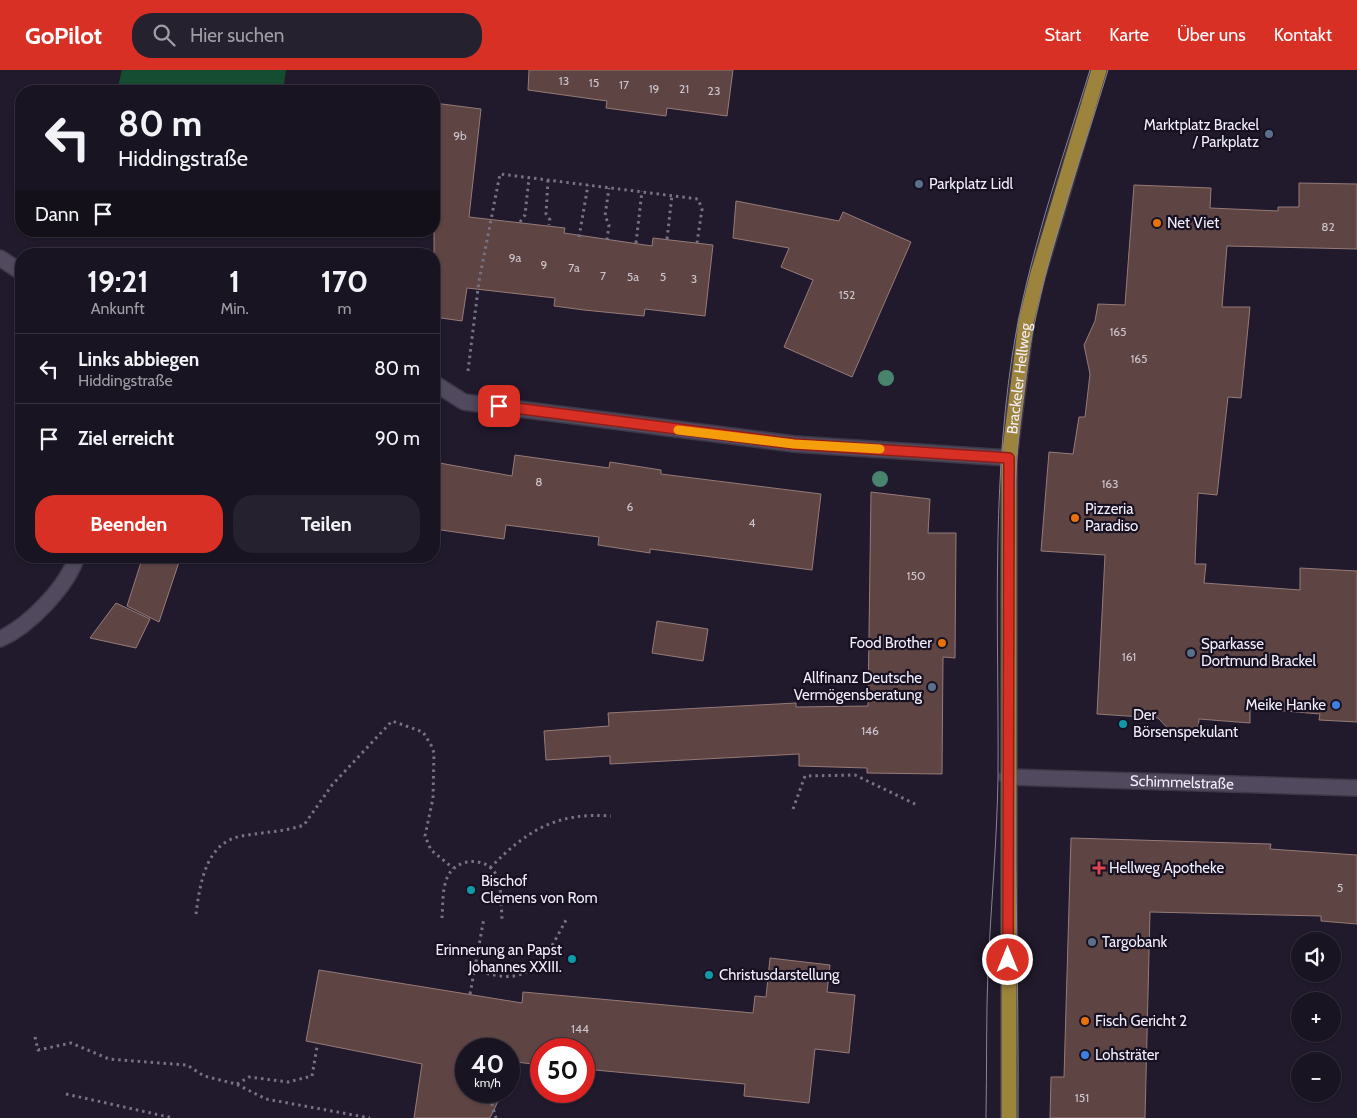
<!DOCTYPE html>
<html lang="de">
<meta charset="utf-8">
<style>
body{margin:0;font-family:Cabin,sans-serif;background:#25212e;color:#f1f3f6;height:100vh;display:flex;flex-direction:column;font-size:19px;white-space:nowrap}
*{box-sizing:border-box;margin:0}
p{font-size:16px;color:#9f9ea5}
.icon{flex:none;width:28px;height:28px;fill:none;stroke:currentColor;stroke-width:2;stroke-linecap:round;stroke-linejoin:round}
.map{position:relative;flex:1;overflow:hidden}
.panel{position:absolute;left:15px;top:178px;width:425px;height:315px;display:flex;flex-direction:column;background:#181421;border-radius:20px;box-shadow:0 1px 4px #0004,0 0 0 1px #36333f}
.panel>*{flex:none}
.guide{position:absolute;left:15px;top:15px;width:425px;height:152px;border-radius:20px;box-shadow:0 1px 4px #0004,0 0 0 1px #36333f;background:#181421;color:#f1f3f6;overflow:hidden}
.controls{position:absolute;left:1291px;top:862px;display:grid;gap:10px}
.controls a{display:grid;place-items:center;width:50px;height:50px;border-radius:50%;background:#181421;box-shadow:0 1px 4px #0004,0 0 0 1px #36333f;font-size:25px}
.speed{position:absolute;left:455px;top:968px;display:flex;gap:10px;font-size:25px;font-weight:700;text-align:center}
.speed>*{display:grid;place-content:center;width:65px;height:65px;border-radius:50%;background:#181421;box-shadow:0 1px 4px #0004,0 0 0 1px #36333f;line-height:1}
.speed small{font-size:12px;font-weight:400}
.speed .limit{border:8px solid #d22;background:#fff;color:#111}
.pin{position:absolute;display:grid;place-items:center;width:42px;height:42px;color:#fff;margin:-21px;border-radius:10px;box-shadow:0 2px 8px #0006}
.me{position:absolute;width:55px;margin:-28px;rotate:0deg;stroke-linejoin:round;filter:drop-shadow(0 0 4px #0008)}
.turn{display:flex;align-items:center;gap:18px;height:105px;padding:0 20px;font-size:22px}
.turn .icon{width:65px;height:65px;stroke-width:2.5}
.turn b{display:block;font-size:35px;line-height:42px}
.then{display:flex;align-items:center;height:48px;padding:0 20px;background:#0003;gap:10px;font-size:19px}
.eta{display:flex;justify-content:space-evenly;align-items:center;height:85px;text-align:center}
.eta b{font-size:30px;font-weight:700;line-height:35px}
.button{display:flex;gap:10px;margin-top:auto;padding:10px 20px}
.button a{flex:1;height:58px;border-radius:20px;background:#d93025;color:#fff;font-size:20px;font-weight:700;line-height:58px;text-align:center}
.button a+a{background:#25212e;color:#f1f3f6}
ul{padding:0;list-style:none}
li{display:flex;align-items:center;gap:15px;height:70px;padding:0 20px;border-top:1px solid #36333f}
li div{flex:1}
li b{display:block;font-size:19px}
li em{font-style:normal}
header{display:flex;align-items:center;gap:30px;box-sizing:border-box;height:70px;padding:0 25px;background:#d93025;color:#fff}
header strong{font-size:24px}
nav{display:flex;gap:28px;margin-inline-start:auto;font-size:18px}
.search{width:350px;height:45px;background:#25212e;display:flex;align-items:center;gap:12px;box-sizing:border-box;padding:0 18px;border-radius:20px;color:#9f9ea5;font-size:19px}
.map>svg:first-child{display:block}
.green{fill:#144d32}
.building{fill:#5e4544;stroke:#967a78}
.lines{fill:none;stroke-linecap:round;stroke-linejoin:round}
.minor-casing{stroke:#3d3847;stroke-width:18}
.major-casing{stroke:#3d3847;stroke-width:18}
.path{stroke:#787282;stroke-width:3;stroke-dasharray:2.5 4;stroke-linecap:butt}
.minor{stroke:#514a5f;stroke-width:15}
.major{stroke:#9d843c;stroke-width:15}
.tram{stroke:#888393;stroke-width:1}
.tree{fill:#47846b}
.route-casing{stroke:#8d1f18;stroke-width:12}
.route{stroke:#d93025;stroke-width:9}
.slow{stroke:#f59e0b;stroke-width:9}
.service-dot{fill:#5c6f8a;stroke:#171122;stroke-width:2}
.food-dot{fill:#e8710a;stroke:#171122;stroke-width:2}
.shop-dot{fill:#3f7fe0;stroke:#171122;stroke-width:2}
.culture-dot{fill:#0f9aa8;stroke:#171122;stroke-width:2}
.health-dot{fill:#e0444e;stroke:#171122;stroke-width:2}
.labels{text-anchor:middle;stroke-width:4.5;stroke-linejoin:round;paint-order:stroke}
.number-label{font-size:12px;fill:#ccc3cc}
.poi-label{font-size:15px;fill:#f1edfa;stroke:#171122;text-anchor:start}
.street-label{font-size:15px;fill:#f1edfa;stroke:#171122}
</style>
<header>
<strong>GoPilot</strong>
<div class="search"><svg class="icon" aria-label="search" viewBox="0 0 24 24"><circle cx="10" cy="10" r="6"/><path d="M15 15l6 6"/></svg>Hier suchen</div>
<nav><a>Start</a><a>Karte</a><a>Über uns</a><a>Kontakt</a></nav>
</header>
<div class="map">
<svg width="1357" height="1048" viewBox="0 0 1357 1048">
<rect width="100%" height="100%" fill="#201a2c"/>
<polygon class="green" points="122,0 286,0 283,21 117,21"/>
<g class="building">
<polygon points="529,0 733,0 727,46 667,38 666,46 606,38 607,31 528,20"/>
<polygon points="434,33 481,39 469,147 565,158 564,163 652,176 653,168 713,175 705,246 645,239 644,246 584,240 554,236 555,228 467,218 462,251 434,247"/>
<polygon points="1299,113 1357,114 1357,179 1227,176 1222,237 1250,237 1241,328 1228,327 1217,425 1198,423 1195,494 1206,494 1204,513 1300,520 1300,498 1357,501 1357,652 1319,650 1320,644 1250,638 1250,653 1199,649 1197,668 1175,666 1158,648 1097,644 1105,485 1041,481 1049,382 1073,384 1079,347 1085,347 1090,304 1084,275 1095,251 1098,234 1125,235 1134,115 1211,118 1210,138 1278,141 1278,137 1299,137"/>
<polygon points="736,131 839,151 843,142 911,172 852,307 784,277 813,210 781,197 789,178 733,168"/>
<polygon points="515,385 609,398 610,392 661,400 661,404 821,424 812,500 650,479 650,483 598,475 599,467 506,455 504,469 434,459 434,392 512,406"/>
<polygon points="871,422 930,429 928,463 956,463 955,588 943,587 942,704 867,703 867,698 799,696 799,684 610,694 610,686 546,690 544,661 609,656 608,643 796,633 796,637 868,636"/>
<polygon points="143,486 181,486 159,552 127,536"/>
<polygon points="116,533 150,549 136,578 90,568"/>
<polygon points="657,551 708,559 703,591 652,583"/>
<polygon points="1071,768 1271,774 1270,779 1357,785 1357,854 1321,851 1321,846 1150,842 1145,1048 1050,1048 1051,1007 1064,1007"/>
<polygon points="770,888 830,895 827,922 855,925 849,983 815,979 809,1033 744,1026 745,1014 584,999 584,979 541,979 541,995 516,992 509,1009 509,979 466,979 466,1021 503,1021 490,1048 414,1048 422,994 306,971 319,900 522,933 523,922 753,943 755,926 766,927"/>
</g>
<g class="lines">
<defs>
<g id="minor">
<polyline points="0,188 21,202"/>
<polyline points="434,313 464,332 794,374 1009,388"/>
<path d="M0,569C29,556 67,517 77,486"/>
<path id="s1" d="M1007,707L1357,718"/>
</g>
<g id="major">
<path id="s2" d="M1009,1048V388L1026,252L1037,207L1099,0"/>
</g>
</defs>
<use href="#minor" class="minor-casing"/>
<use href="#major" class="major-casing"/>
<g class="path">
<polyline points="548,110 546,144 550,150 549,155"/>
<polyline points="520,152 525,145 529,108"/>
<polyline points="579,167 588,115"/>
<polyline points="667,169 672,125"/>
<polyline points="607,170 609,155 605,146 609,118"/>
<polyline points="636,173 642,121"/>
<polyline points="468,301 479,211 500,104 698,129 702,139 697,173"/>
<polyline points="793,739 805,706 855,705 917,735"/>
<path d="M490,798C527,760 557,742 611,746"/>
<path d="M196,844C200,813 206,772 242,766C263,762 284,762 304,755L332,715L392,651L423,662L431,675L434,683L433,728L425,766L431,780L453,798"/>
<path d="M442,848C443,835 442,817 448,806C457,787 489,786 497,807C502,819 501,836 502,849"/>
<path d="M474,901C486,903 502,908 514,906C541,902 554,872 566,850"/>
<polyline points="470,924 484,848"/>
<polyline points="35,967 38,980 71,973 109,989 187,995 204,1006 236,1014 266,1029 370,1048"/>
<polyline points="237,1014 249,1007 288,1012 312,1006 317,977"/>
<polyline points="488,1021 496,1048"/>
<polyline points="66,1024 173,1048"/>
</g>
<use href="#minor" class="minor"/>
<use href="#major" class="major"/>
<g class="tram">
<path d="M986,1048C987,998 986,948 988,899C991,835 997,771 998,707C999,567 991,427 1012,287C1027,189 1061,94 1090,0"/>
<path d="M1018,1048C1019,904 1014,760 1013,617C1012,512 1011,406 1026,303C1040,199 1078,99 1108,0"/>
</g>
</g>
<g class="tree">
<circle cx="886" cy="308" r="8"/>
<circle cx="880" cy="409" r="8"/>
</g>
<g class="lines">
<defs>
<polyline id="route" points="499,336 794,374 1009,388 1008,890"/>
</defs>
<use href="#route" class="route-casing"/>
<use href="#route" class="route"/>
<polyline class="slow" points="678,360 794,374 880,379"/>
</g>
<g class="service-dot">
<circle cx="1269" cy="64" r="5"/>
<circle cx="919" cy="114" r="5"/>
<circle cx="1191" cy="583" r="5"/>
<circle cx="932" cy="617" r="5"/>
<circle cx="1092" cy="872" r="5"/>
</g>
<g class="food-dot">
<circle cx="1157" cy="153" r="5"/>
<circle cx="1075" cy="448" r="5"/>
<circle cx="942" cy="573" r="5"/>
<circle cx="1085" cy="951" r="5"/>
</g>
<g class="shop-dot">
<circle cx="1336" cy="635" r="5"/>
<circle cx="1085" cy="985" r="5"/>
</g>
<g class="culture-dot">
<circle cx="1123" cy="654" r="5"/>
<circle cx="471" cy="820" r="5"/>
<circle cx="572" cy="889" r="5"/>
<circle cx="709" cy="905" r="5"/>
</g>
<path class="health-dot" d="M1096.5 790.5h5v5h5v5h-5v5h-5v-5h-5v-5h5z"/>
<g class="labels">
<g class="number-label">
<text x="564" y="15">13</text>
<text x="594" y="17">15</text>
<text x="624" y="19">17</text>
<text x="654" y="23">19</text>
<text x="684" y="23">21</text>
<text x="714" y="25">23</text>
<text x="460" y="70">9b</text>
<text x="1328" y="161">82</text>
<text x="515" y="192">9a</text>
<text x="544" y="199">9</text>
<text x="574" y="202">7a</text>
<text x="603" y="210">7</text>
<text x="633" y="211">5a</text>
<text x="663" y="211">5</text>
<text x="694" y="213">3</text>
<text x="847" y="229">152</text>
<text x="1118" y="266">165</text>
<text x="1139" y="293">165</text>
<text x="539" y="416">8</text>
<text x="1110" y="418">163</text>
<text x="630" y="441">6</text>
<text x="752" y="457">4</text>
<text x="916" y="510">150</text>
<text x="1129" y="591">161</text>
<text x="870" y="665">146</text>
<text x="1340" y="822">5</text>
<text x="580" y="963">144</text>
<text x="1082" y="1032">151</text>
</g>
<g class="poi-label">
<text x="1259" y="60" text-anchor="end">Marktplatz Brackel<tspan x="1259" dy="17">/ Parkplatz</tspan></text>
<text x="929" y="119">Parkplatz Lidl</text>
<text x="1167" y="158">Net Viet</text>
<text x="1085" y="444">Pizzeria<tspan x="1085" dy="17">Paradiso</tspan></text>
<text x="932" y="578" text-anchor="end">Food Brother</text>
<text x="1201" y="579">Sparkasse<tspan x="1201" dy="17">Dortmund Brackel</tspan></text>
<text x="922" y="613" text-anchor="end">Allfinanz Deutsche<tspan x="922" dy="17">Vermögensberatung</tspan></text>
<text x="1326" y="640" text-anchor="end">Meike Hanke</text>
<text x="1133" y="650">Der<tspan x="1133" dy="17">Börsenspekulant</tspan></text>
<text x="1109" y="803">Hellweg Apotheke</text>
<text x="481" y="816">Bischof<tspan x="481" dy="17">Clemens von Rom</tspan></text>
<text x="1102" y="877">Targobank</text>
<text x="562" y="885" text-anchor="end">Erinnerung an Papst<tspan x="562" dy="17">Johannes XXIII.</tspan></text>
<text x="719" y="910">Christusdarstellung</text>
<text x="1095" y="956">Fisch Gericht 2</text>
<text x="1095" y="990">Lohsträter</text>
</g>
<g class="street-label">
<text dy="5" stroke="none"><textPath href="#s2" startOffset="740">Brackeler Hellweg</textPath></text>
<text dy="5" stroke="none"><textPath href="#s1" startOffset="175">Schimmelstraße</textPath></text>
</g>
</g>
</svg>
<div class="controls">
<a><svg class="icon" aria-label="sound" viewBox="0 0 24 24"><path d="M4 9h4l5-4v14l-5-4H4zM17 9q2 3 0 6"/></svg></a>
<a>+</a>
<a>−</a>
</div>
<div class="speed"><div>40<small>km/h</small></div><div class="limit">50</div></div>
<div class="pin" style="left:499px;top:336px;background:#d93025"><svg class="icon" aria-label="arrive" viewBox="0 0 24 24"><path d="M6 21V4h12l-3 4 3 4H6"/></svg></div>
<svg class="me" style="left:1008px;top:890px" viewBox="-20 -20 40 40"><circle r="17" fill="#d93025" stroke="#fff" stroke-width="3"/><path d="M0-11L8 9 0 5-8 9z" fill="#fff"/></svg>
<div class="guide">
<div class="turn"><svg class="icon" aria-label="left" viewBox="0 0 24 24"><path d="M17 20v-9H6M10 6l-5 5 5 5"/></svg><div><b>80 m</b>Hiddingstraße</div></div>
<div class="then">Dann<svg class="icon" aria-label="arrive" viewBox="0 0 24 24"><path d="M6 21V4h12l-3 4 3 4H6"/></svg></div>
</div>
<section class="panel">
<div class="eta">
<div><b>19:21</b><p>Ankunft</p></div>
<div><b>1</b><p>Min.</p></div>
<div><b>170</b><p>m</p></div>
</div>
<ul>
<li><svg class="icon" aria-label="left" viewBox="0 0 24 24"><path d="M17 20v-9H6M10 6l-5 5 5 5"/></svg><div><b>Links abbiegen</b><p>Hiddingstraße</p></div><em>80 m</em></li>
<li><svg class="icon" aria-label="arrive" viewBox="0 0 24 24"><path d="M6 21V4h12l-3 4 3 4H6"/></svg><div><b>Ziel erreicht</b></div><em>90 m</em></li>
</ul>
<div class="button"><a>Beenden</a><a>Teilen</a></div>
</section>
</div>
